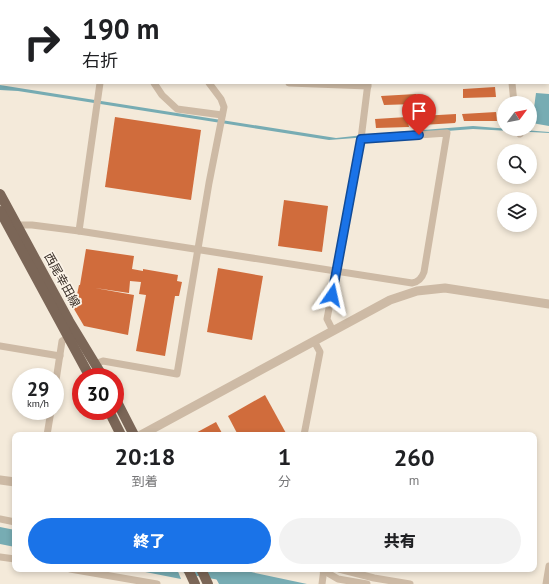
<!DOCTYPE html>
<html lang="ja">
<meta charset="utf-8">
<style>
body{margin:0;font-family:"PT Sans","Noto Sans JP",sans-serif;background:#f2f2f2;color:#202124;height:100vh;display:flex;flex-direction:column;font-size:15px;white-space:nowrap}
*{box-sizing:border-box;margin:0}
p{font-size:13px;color:#757577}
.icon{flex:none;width:22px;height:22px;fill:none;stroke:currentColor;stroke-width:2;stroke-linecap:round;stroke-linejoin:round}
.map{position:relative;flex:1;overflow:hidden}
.sheet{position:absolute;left:12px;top:432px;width:525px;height:140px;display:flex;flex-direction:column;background:#fff;border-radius:8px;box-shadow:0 2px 6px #0003}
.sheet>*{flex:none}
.top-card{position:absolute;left:0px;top:0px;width:549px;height:84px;box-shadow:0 2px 6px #0003;background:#fff;color:#202124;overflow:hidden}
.needle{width:26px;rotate:58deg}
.fabs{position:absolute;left:497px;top:96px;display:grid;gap:8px}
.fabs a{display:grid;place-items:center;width:40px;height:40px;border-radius:50%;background:#fff;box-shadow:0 2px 6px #0003;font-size:20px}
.speed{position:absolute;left:12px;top:368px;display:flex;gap:8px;font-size:20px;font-weight:700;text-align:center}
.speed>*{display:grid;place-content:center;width:52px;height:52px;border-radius:50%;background:#fff;box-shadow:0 2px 6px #0003;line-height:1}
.speed small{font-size:10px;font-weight:400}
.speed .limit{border:6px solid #d22;background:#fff;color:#111}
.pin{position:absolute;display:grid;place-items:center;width:34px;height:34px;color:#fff;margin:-41px -17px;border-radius:50% 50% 50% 0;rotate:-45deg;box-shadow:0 0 4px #0007}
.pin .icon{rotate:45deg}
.me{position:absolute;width:44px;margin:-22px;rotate:11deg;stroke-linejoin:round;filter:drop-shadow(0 0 3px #0008)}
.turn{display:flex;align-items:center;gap:14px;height:84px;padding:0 16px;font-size:18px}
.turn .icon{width:52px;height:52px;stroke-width:2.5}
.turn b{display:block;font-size:28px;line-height:34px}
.eta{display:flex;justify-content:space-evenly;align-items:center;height:68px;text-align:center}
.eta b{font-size:24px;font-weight:800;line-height:28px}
.button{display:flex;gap:8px;margin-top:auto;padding:8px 16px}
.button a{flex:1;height:46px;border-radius:24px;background:#1a73e8;color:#fff;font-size:16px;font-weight:800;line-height:46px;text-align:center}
.button a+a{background:#f2f2f2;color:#202124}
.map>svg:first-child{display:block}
.water{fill:#77acb3}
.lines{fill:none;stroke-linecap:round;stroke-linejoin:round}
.river{stroke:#77acb3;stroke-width:10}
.building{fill:#d06c3c}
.minor{stroke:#cdbaa5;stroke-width:7}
.tertiary{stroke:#cdbaa5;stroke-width:9}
.primary{stroke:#7b6657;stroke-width:10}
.route-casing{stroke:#114b97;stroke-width:10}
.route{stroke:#1a73e8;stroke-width:7}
.labels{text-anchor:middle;stroke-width:3.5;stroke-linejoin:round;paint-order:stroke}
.street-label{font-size:12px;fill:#382e27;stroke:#fbf3e7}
</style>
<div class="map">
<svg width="549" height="584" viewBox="0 0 549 584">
<rect width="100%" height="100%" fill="#f4eada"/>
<g class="water">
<polygon points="0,85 336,138 373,134 473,126 549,132 549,133 473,129 329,140 18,91 0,90"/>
<polygon points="536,93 549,94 549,126 532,123"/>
<polygon points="0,527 15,530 15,547 0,544"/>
<polygon points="130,569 177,569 181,579"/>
<polygon points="211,569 237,569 307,584 219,584"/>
</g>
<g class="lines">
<polyline class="river" points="187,569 226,576"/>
</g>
<g class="building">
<polygon points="495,87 496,97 463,98 463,89"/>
<polygon points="416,94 417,99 415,104 384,105 381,96"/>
<polygon points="496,112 497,121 464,121 462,114"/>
<polygon points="456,114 456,121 455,123 422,125 421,116"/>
<polygon points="115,117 201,130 191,200 105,187"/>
<polygon points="407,117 409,127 376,128 375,119"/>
<polygon points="284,200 328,206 322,252 278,246"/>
<polygon points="86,249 134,256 132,269 143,271 143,269 178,275 177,281 182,282 179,296 175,296 165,356 136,351 146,295 139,294 141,282 130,281 129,293 95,288 134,295 128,335 84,326 74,309 79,285 80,285"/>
<polygon points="218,268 263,276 252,340 207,332"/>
<polygon points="265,395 287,435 238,435 228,416"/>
<polygon points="216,422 223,435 192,435"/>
</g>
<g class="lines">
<g class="minor">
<polyline points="89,0 90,1"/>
<polyline points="178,0 179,1"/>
<polyline points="269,0 270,1"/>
<polyline points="314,0 315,1"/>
<polyline points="510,0 510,1"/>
<polyline points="377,1 377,0"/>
<polyline points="548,26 549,26"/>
<polyline points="548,73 549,73"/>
<polyline points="0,74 1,74"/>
<polyline points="154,83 162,95 177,109 222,115"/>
<polyline points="289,83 368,86"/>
<polyline points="512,83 514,103"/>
<polyline points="519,129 520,134"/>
<path d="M17,225H32L79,231L412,283C419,282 422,278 424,272L447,133L361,139"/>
<polyline points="79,231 100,83"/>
<polyline points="333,331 327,319 361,139 368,83"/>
<polyline points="0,346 60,356"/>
<polyline points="95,364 103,361 177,374 209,183 224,107 221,99 209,83"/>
<polyline points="55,387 62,341 69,337"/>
<polyline points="47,435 51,411"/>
<polyline points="304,435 320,352 314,341"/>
<polyline points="0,519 15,522"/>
<polyline points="0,557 15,559"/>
<polyline points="70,569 157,584"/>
<polyline points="321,569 338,579 367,584"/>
<polyline points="339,569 374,578 410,584"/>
<polyline points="322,584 324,569"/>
<polyline points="546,584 549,566"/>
</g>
<g class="tertiary">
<polyline points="141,435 390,300 417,291 445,288 549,304"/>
<polyline points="0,480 15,482"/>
</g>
<g class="primary">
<polyline points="0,194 69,321 103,377"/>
<polyline points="0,211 90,377"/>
<polyline points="115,398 134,435"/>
<polyline points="109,411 121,435"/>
<polyline points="188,569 195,584"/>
<polyline points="201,569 208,584"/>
</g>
</g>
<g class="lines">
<defs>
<polyline id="route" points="332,295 361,139 419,135"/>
</defs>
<use href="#route" class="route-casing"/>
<use href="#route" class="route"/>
</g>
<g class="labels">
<g class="street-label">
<text transform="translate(62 280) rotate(61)" y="4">西尾幸田線</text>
</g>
</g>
</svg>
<div class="fabs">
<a><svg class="needle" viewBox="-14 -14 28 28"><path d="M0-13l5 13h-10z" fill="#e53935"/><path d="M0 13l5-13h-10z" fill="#757577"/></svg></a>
<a><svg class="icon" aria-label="search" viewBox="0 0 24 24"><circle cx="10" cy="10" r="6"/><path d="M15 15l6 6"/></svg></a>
<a><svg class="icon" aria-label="layers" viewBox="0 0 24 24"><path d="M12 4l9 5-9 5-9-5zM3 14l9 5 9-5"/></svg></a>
</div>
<div class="speed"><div>29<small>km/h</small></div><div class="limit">30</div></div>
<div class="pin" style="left:419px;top:135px;background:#d93025"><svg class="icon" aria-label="arrive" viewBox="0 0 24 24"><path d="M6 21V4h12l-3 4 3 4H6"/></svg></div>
<svg class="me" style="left:332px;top:295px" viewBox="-20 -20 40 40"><path d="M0-17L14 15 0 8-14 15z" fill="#1a73e8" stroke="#fff" stroke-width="4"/></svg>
<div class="top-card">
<div class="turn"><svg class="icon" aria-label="right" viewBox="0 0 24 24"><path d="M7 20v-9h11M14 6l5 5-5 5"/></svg><div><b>190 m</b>右折</div></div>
</div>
<section class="sheet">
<div class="eta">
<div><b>20:18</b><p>到着</p></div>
<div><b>1</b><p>分</p></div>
<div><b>260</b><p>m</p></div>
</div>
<div class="button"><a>終了</a><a>共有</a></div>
</section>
</div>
